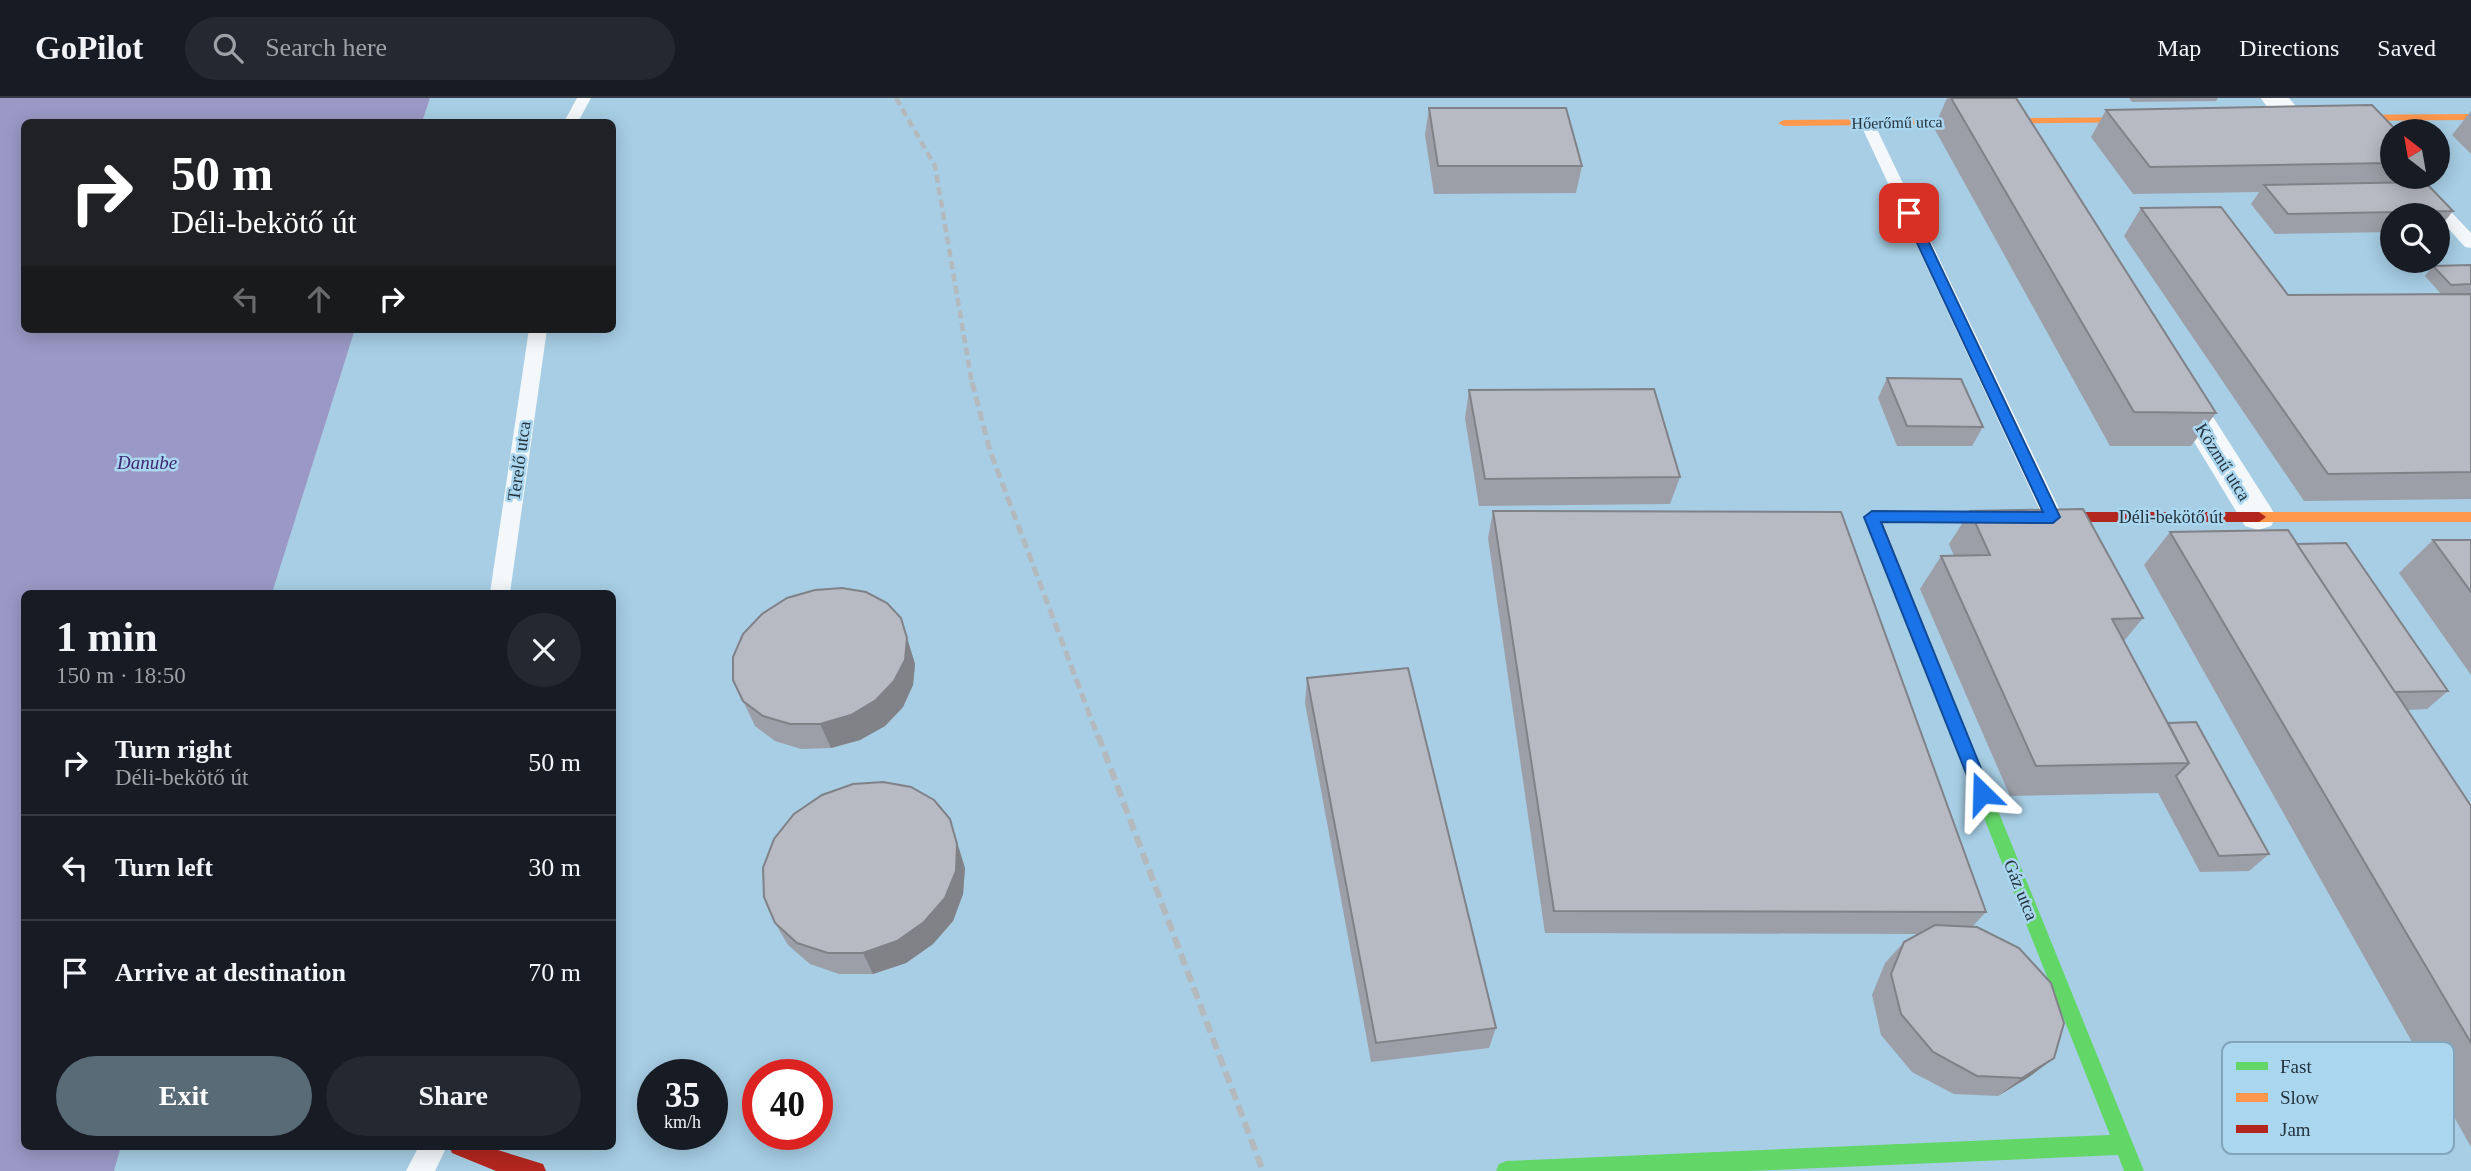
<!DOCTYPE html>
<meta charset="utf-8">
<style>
body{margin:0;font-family:Georgia,serif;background:#242831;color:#f1f3f6;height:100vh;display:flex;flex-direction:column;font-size:26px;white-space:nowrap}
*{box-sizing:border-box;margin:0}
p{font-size:23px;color:#9ea1a6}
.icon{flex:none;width:38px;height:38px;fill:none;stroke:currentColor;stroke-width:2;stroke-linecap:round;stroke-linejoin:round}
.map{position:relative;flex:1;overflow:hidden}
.details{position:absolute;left:21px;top:492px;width:595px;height:560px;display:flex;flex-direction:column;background:#171b24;border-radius:10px;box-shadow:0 4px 18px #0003}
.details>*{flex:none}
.top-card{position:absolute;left:21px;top:21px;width:595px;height:214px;border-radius:10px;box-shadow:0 4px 18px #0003;background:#202124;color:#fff;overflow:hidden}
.needle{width:46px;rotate:329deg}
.fabs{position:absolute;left:2380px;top:21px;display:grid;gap:14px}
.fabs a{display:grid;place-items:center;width:70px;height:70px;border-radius:50%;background:#171b24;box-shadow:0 4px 18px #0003;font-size:35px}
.speed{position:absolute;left:637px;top:961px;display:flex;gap:14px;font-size:35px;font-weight:700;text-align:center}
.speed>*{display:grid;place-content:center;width:91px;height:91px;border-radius:50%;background:#171b24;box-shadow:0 4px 18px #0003;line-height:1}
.speed small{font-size:18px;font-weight:400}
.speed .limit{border:10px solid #d22;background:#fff;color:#111}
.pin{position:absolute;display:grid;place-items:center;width:60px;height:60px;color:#fff;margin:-30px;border-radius:14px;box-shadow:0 4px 10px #0006}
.me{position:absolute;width:77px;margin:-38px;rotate:338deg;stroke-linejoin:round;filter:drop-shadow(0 0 5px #0008)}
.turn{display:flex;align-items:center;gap:24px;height:147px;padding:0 35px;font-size:32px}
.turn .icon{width:91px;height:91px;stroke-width:2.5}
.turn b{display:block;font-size:49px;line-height:60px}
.lanes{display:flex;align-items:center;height:66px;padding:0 35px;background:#0003;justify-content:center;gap:35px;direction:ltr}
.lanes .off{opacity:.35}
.round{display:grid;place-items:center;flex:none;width:74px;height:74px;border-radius:37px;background:#242831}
.head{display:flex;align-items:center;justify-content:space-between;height:119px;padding:0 35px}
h1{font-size:42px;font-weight:700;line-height:52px}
.action{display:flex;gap:14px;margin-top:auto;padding:14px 35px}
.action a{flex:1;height:80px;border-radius:42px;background:#586b77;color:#fff;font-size:28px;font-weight:700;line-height:80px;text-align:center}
.action a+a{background:#242831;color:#f1f3f6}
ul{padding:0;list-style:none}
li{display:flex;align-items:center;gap:21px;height:105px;padding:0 35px;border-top:2px solid #363941}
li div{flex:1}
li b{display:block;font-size:26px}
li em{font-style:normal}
header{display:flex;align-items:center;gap:42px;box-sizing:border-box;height:98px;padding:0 35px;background:#171b24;border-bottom:2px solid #363941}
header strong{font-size:33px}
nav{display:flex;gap:38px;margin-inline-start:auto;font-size:24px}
.search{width:490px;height:63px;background:#242831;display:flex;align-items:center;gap:18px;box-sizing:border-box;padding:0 24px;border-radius:38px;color:#9ea1a6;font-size:26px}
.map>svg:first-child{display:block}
.built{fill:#a7cee4;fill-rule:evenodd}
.water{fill:#9a99c6}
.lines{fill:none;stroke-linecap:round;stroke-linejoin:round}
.lane{fill:#f5f8fa;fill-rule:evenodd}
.street{fill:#f5f8fa;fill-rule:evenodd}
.fast{fill:#63d668;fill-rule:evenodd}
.slow{fill:#ff974d;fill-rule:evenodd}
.jam{fill:#b3261e;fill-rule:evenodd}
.rail-far2{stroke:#b3b9bd;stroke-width:4.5;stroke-dasharray:8 4.5;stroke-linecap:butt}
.rail-far1{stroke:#b3b9bd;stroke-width:5;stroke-dasharray:10 5;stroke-linecap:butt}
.rail{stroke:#b3b9bd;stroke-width:6;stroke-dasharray:12 6;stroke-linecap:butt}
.wall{fill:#9d9fa8}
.shaded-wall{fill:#808288}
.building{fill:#b7b9c3;stroke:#808288;stroke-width:2}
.route{fill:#1a73e8;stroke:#114b97;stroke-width:2}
.labels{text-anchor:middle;stroke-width:5;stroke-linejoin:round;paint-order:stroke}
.far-street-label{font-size:16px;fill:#23343e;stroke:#abd6ef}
.street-label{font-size:18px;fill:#23343e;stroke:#abd6ef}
.water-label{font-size:19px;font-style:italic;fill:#3f2971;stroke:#abd6ef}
.key{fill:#abd6ef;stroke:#82a5ba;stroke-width:2}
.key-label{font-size:19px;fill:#23343e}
</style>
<header>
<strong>GoPilot</strong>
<div class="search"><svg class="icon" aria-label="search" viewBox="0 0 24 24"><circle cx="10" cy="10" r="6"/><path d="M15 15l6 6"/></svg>Search here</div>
<nav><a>Map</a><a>Directions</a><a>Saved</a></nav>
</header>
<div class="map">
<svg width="2471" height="1073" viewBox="0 0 2471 1073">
<rect width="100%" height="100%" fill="#bad2e0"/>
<path class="built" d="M430,0H2471V1073H114L121,1048H612V495H272L355,231H612V24H422ZM2392,33H2438V79H2392ZM2392,117H2438V163H2392ZM653,976H712V1036H653ZM758,976H817V1036H758Z"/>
<polygon class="water" points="0,0 430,0 422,24 24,24 24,231 355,231 272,495 24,495 24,1048 121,1048 114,1073 0,1073"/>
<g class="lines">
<g class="lane">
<polygon points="577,0 591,0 578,24 564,24"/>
<polygon points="1867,21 1874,25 2063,419 2060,424 2046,424 2043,419 1860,25"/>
<polygon points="2402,79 2418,79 2471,135 2471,150 2465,149"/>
<polygon points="529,231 547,231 510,495 490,495"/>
<polygon points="419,1048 447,1048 435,1073 406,1073"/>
</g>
<g class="street">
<path d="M2261,0H2289L2306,20L2302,26C2282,31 2271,15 2261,0Z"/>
<polygon points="2175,275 2187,278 2271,410 2276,419 2271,428 2258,432 2245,428 2159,286 2163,278"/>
</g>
<polygon class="fast" points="1944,592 1950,594 1952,599 2144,1073 2124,1073 2118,1057 1749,1073 1496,1073 1499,1066 1506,1063 2110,1037 1936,599 1938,594"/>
<g class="slow">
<polygon points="2471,16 2471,22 2332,23 2326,20 2332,17"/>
<polygon points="2153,19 2157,20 2157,24 1784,28 1778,25 1784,22"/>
<polygon points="2259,414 2471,414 2471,424 2259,424 2252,419"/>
</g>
<g class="jam">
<polygon points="1872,414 2259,414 2266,419 2259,424 1882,424 1952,599 1950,604 1938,604 1936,599 1865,419"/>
<polygon points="449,1048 485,1048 543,1066 546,1073 496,1073 452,1055"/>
</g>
<polyline class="rail-far2" points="896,0 935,68 972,286"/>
<polyline class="rail-far1" points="972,284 990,353 1098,639"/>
<polyline class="rail" points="1098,637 1263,1073"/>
</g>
<g class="wall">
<polygon points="1947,0 2016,0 2216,315 2191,348 2110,348 1934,30"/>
<polygon points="2129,0 2218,0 2216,3 2132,4"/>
<polygon points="1429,10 1582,68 1576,95 1434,96 1425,37"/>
<polygon points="2106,12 2392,33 2392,79 2416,79 2412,84 2453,113 2438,132 2438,117 2392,117 2392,134 2275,136 2251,106 2259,94 2133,96 2091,39"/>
<polygon points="2471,13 2471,56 2452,37"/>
<polygon points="2141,110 2288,197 2441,196 2425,178 2433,168 2471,167 2471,401 2304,403 2124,138"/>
<polygon points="1887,280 1983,329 1972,348 1897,348 1878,300"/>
<polygon points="1469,292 1680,379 1670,406 1479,408 1465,320"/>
<polygon points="1493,413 1986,814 1972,829 2054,960 2029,979 1998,998 1954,996 1912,974 1881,937 1872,897 1885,865 1904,844 1918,836 1545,835 1488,440"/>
<polygon points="1970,413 2143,520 2124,543 2168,625 2269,756 2249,773 2200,774 2158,695 2010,698 1920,491 1941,458 1954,458 1949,446"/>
<polygon points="2170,434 2297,446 2448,593 2427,611 2407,612 2471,708 2471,1049 2144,467"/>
<polygon points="2433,442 2471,442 2471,577 2399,475"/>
<polygon points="901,520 915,566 913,587 903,609 885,628 860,642 831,650 801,651 775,643 755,628 733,582"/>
<polygon points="1307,580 1496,930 1489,950 1371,964 1305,605"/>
<polygon points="965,770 963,796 953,823 933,846 906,865 873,876 839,876 810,866 788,847 775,825"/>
</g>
<g class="shaded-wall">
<polygon points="907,540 915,566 913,587 903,609 885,628 860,642 831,650 820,626"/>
<polygon points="950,721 965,770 963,796 953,823 933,846 906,865 873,876 863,855"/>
<polygon points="2054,960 2029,979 1998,998 2022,980"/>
</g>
<g class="building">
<polygon points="1951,0 2016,0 2216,315 2134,314"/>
<polygon points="2372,7 2397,33 2392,33 2392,65 2150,69 2106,12"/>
<polygon points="1429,10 1566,10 1582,68 1438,68"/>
<polygon points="2425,84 2453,113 2288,116 2264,87"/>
<polygon points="2221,109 2288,197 2471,196 2471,374 2328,376 2141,110"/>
<polygon points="2471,167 2471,186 2451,187 2433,168"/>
<polygon points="1887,280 1961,281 1983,329 1907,328"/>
<polygon points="1654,291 1680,379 1485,381 1469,292"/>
<polygon points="2083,411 2143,520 2112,521 2189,665 2036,668 1941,458 1990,457 1970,413"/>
<polygon points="1493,413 1841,414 1986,814 1554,813"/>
<polygon points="2288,432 2471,708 2471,945 2170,434"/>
<polygon points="2433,442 2471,442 2471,494"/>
<polygon points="2346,445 2448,593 2395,594 2297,446"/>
<polygon points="842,490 866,494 887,505 901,520 907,540 905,562 894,583 876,602 851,617 820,626 790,626 763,618 743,603 733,582 733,559 743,536 762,516 787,500 815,492"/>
<polygon points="1408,570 1496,930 1376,945 1307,580"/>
<polygon points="2196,624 2269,756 2219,758 2176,678 2189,665 2168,625"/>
<polygon points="883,684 911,689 934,702 950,721 957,746 956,773 945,800 924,824 897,843 863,855 828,855 797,845 775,825 764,799 763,770 774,741 794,716 822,697 853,686"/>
<polygon points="1935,827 1977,829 2019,850 2051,885 2064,925 2054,960 2022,980 1977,978 1933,954 1901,916 1891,876 1904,844"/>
</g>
<polygon class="route" points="1905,112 1915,115 2060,419 2053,425 1881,424 1991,695 1982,703 1974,695 1864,419 1872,413 2043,414 1903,115"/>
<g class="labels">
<g class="far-street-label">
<text transform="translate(1897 24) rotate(-1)" y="6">Hőerőmű utca</text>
</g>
<g class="street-label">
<text transform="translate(519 363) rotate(-82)" y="6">Terelő utca</text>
<text transform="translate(2223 364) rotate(58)" y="6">Közmű utca</text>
<text x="2171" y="425">Déli-bekötő út</text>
<text transform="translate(2021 792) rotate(68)" y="6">Gáz utca</text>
</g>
<g class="water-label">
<text x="147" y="371">Danube</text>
</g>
</g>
<rect x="2222" y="944" width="232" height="112" rx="10" class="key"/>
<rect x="2236" y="964" width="32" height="8" fill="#63d668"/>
<rect x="2236" y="995" width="32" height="9" fill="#ff974d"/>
<rect x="2236" y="1027" width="32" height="8" fill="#b3261e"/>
<g class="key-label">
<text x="2280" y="975">Fast</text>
<text x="2280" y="1006">Slow</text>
<text x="2280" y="1038">Jam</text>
</g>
</svg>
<div class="fabs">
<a><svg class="needle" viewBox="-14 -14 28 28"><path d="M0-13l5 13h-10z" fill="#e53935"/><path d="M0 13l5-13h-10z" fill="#9ea1a6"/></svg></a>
<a><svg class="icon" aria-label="search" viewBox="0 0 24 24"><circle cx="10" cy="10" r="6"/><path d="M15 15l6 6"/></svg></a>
</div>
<div class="speed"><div>35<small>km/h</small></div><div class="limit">40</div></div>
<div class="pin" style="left:1909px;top:115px;background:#d93025"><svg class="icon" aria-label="arrive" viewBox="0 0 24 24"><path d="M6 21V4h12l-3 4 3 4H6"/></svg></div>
<svg class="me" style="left:1982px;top:695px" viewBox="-20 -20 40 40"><path d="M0-17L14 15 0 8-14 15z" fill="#1a73e8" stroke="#fff" stroke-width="4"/></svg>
<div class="top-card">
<div class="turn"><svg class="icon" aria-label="right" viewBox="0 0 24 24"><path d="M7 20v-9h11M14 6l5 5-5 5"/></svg><div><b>50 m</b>Déli-bekötő út</div></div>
<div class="lanes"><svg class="icon off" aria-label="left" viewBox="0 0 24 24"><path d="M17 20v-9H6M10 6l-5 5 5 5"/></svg><svg class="icon off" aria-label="ahead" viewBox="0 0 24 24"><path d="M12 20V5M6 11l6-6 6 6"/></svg><svg class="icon" aria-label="right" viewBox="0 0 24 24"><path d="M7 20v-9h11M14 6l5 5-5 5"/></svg></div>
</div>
<section class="details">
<div class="head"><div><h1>1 min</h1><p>150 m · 18:50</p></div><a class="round"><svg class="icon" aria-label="close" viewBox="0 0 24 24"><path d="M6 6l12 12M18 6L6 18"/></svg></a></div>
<ul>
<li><svg class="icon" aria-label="right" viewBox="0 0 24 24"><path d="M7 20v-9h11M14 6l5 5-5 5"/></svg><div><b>Turn right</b><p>Déli-bekötő út</p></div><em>50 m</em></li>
<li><svg class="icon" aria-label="left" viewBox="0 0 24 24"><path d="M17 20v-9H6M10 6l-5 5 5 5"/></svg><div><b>Turn left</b></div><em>30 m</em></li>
<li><svg class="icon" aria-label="arrive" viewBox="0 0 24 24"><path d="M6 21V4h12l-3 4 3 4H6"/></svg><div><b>Arrive at destination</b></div><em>70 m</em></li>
</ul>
<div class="action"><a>Exit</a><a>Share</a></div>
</section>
</div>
